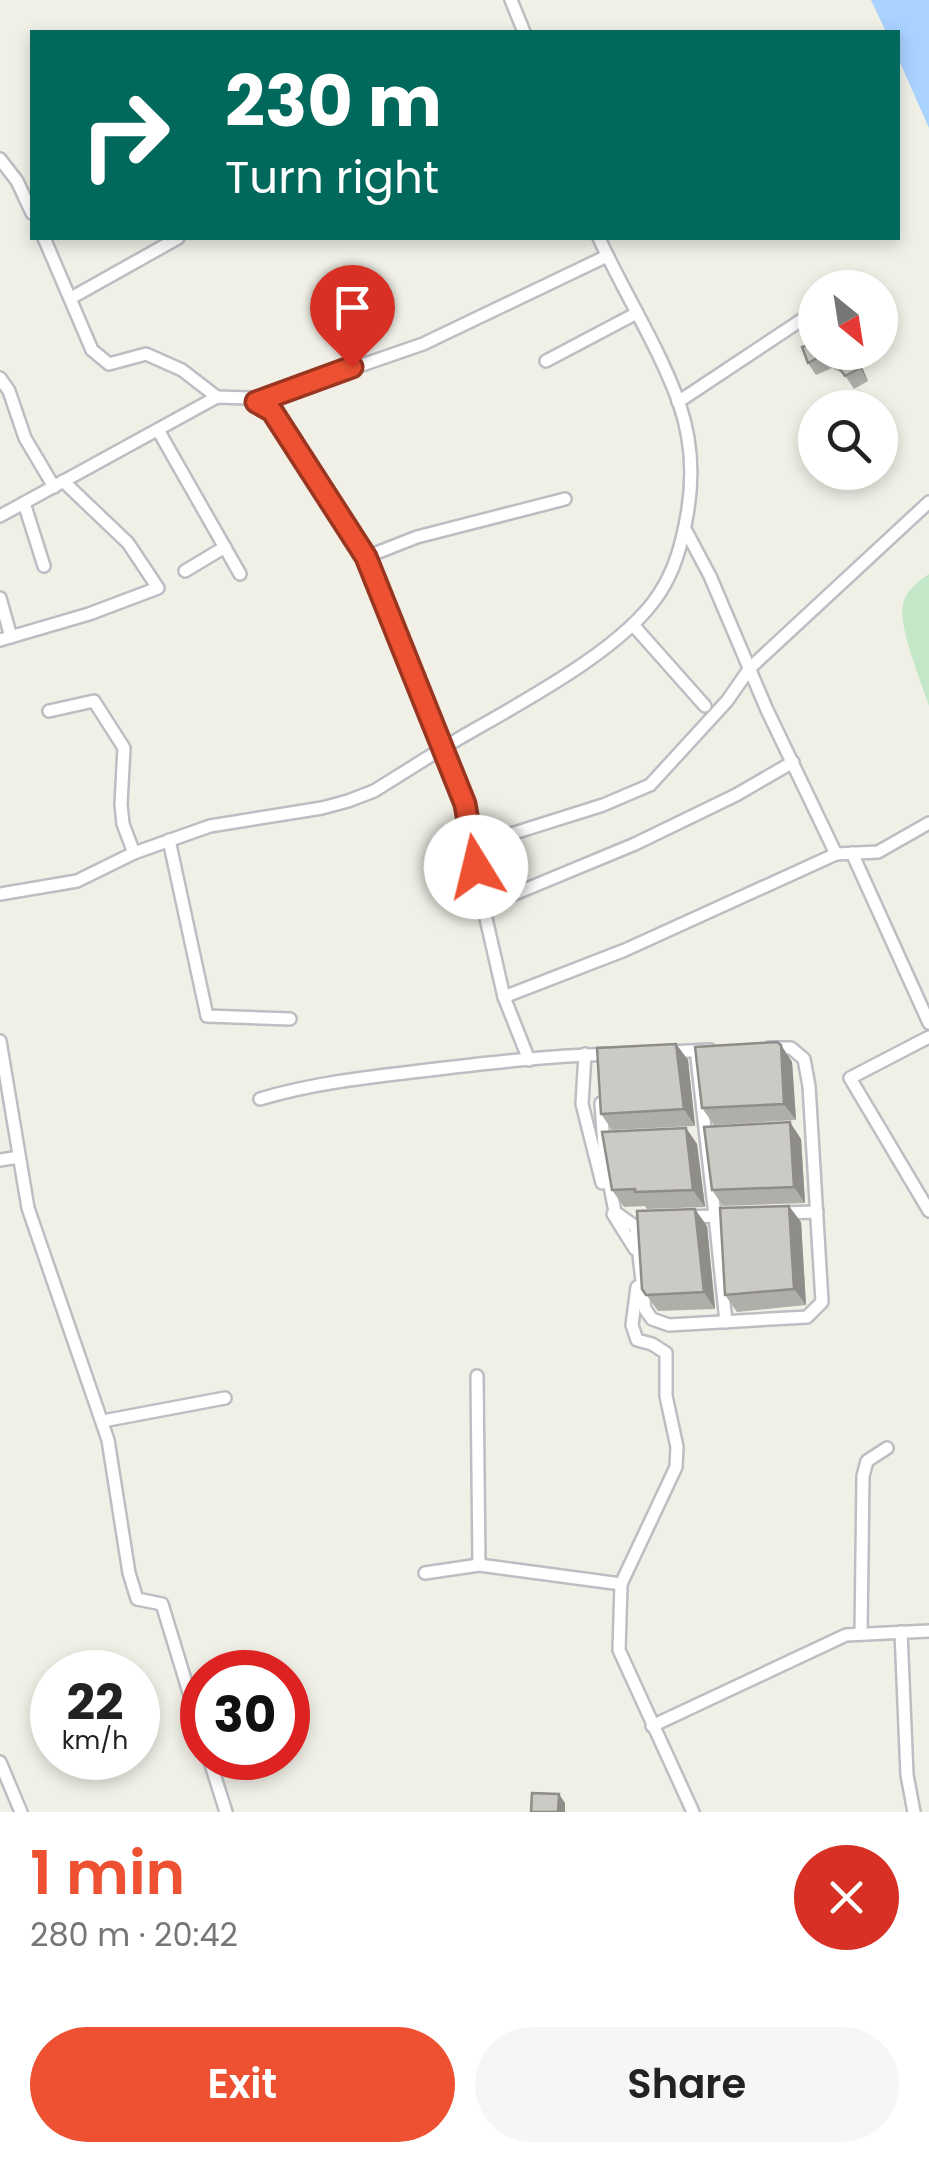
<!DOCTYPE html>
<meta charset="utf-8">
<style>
body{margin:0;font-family:Poppins,sans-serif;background:#f6f6f6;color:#222;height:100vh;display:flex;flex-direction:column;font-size:38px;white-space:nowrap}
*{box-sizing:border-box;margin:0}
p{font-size:32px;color:#767676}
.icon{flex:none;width:55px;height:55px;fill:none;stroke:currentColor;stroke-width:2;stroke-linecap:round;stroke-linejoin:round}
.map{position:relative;height:1812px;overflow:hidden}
.details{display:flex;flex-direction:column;background:#fff;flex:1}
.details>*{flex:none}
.banner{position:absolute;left:30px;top:30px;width:870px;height:210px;border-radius:0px;box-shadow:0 5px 15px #0003;background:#00695c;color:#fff;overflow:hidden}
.needle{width:65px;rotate:150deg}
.buttons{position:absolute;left:798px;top:270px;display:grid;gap:20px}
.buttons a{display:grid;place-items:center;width:100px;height:100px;border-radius:50%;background:#fff;box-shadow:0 5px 15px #0003;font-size:50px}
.speed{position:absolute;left:30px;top:1650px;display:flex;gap:20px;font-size:50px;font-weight:700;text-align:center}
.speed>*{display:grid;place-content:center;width:130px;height:130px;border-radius:50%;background:#fff;box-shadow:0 5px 15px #0003;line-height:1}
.speed small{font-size:25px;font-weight:400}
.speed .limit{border:15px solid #d22;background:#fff;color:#111}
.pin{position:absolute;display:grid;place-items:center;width:85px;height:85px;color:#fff;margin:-102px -42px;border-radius:50% 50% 50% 0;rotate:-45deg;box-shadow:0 0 10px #0007}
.pin .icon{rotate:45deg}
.me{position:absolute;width:110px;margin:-55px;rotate:351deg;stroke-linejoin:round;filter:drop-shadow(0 0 8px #0008)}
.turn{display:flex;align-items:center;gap:35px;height:210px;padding:0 30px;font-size:45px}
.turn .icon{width:130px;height:130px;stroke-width:2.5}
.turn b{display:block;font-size:70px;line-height:85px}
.round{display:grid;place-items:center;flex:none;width:105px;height:105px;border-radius:52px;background:#f6f6f6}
.summary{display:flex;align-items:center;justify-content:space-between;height:170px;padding:0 30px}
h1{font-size:60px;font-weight:600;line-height:75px;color:#ed5131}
.button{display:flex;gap:20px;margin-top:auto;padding:20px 30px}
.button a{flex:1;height:115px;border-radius:60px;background:#ed5131;color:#fff;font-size:40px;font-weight:600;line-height:115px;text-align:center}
.button a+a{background:#f6f6f6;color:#222}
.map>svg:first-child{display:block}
.green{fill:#c4e8c7}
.water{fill:#a9d2ff}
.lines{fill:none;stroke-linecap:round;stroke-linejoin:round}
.street-casing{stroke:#bcbec3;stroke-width:16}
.street{stroke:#fff;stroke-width:11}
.wall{fill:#afaea9}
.shaded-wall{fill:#8f8d89}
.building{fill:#cccac4;stroke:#8f8d89;stroke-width:2.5}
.route-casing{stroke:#9a3520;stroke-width:25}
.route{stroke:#ed5131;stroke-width:18}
</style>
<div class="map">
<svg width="929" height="1812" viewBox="0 0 929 1812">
<rect width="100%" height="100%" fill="#f1f0e7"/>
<path class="green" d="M929,574V706C921,680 898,628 903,604C906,590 918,581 929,574Z"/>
<polygon class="water" points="871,0 929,0 929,128 898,58 898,32 886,32"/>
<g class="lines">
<defs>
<g id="street">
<polyline points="511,0 524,32"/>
<polyline points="0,159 17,181 32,213"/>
<polyline points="44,238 92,350 109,364 146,354 182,370 217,397"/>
<polyline points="851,288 856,284"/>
<polyline points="71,298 178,238"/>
<polyline points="546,361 635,314"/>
<polyline points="0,378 9,391 25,438 54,487"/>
<polyline points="255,402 423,344 607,256"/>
<polyline points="678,402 815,311"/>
<polyline points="158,430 240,574"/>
<polyline points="24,503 44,566"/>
<path d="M0,516L217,397L249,398L271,411L366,557L443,748C506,710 620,654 659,594C675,570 682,543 687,515C694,476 692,440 679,403C658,345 624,293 599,238"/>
<polyline points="685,529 710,576 767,710 836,854"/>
<polyline points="366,557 417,537 565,499"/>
<polyline points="185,571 225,547"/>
<polyline points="0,598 11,637"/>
<polyline points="634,626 705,706"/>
<polyline points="0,640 89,614 158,588 128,543 63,481"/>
<polyline points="49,711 94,701 124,748 121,804 123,824 134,853"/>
<polyline points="169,840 207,1016 290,1019"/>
<polyline points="473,846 603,805 650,785 727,701 750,668 929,502"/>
<polyline points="852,853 929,1023"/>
<polyline points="0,894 77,881 134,853 210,826 322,808 348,801 374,791 443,748 465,804 479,888 504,997 529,1060"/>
<polyline points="483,907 635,844 736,795 793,762"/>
<polyline points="504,997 625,950 836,854 878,852 929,823"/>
<polyline points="929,1037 850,1078 929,1211"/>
<polyline points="0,1041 28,1208 108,1440 129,1573 137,1599 162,1604 202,1735"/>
<polyline points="669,1052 710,1050"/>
<polyline points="585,1054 582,1104 602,1183"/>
<polyline points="697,1058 715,1216 732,1216"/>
<path d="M260,1099C309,1084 361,1078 412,1072C478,1064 544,1056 611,1054"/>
<polyline points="601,1103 605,1160 615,1212 636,1227 645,1309 652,1319 669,1325 807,1317 822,1302 809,1086 804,1059 791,1048 769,1048"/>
<polyline points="0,1160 19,1157"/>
<polyline points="781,1213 817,1212"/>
<polyline points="613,1214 635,1249"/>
<polyline points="685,1217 715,1216 726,1322"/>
<polyline points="637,1287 632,1325 637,1340 652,1344 666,1353 666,1396 677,1447 676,1467 621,1584 619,1650 693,1812"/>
<polyline points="477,1376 479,1565"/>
<polyline points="103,1421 225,1398"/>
<polyline points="425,1573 479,1565 621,1584"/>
<polyline points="901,1632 907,1775 914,1812"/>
<polyline points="861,1634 863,1476 867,1461 887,1448"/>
<polyline points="652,1726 846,1635 929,1631"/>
<polyline points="209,1758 226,1812"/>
<polyline points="0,1762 21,1812"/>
</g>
</defs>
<use href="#street" class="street-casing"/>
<use href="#street" class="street"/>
</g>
<g class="wall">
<polygon points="815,352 866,352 861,365 868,381 854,389 844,374 832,368 816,375 808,363"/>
<polygon points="676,1044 688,1060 695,1126 612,1130 601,1114"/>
<polygon points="781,1045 792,1062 796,1120 714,1125 702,1108"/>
<polygon points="686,1128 697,1144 705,1207 647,1209 645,1206 624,1207 612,1190"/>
<polygon points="801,1139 805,1203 723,1206 712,1190"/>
<polygon points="801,1222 806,1305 737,1312 725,1295"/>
<polygon points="707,1226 715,1309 658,1311 642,1289"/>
</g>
<g class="shaded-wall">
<polygon points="852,352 866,352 861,365 868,381 860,368"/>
<polygon points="676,1044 688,1060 695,1126 684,1109"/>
<polygon points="781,1045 792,1062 796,1120 784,1104"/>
<polygon points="790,1122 801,1139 805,1203 794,1187"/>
<polygon points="686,1128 697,1144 705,1207 693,1190"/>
<polygon points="789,1206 801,1222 806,1305 794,1289"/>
<polygon points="695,1209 707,1226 715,1309 704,1292"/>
<polygon points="559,1794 565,1803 565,1812 558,1812"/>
</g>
<g class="building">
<polygon points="815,343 815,352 852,352 860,368 845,376 835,362 823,355 808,363 802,347"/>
<polygon points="777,1042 781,1045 784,1104 702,1108 695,1047"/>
<polygon points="676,1044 684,1109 601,1114 597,1048"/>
<polygon points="790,1122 794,1187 712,1190 704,1127"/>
<polygon points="686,1128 693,1190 635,1192 635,1189 612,1190 602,1132"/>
<polygon points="789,1206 794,1289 725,1295 720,1208"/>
<polygon points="695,1209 704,1292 646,1295 642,1289 637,1211"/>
<polygon points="532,1793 559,1794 558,1812 531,1812"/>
</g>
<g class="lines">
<defs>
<polyline id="route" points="352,367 256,402 272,411 366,557 465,804 476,867"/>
</defs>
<use href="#route" class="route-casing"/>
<use href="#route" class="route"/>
</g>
</svg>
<div class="buttons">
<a><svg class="needle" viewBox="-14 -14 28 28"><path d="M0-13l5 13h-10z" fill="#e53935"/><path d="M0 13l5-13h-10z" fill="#767676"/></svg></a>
<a><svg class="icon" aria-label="search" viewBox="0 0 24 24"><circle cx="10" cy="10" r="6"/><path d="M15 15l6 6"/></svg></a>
</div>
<div class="speed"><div>22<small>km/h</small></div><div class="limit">30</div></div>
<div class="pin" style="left:352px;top:367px;background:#d93025"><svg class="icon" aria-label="arrive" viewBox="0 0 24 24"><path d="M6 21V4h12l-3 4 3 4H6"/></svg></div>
<svg class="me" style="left:476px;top:867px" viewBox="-20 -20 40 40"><circle r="19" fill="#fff"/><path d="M0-13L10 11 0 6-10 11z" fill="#ed5131"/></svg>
<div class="banner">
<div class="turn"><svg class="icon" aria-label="right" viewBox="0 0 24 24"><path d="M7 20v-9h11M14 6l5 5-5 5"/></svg><div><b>230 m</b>Turn right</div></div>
</div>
</div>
<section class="details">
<div class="summary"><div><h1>1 min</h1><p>280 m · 20:42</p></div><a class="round" style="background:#d93025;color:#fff"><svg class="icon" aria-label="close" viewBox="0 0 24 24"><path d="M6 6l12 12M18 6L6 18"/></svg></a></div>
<div class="button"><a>Exit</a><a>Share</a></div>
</section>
